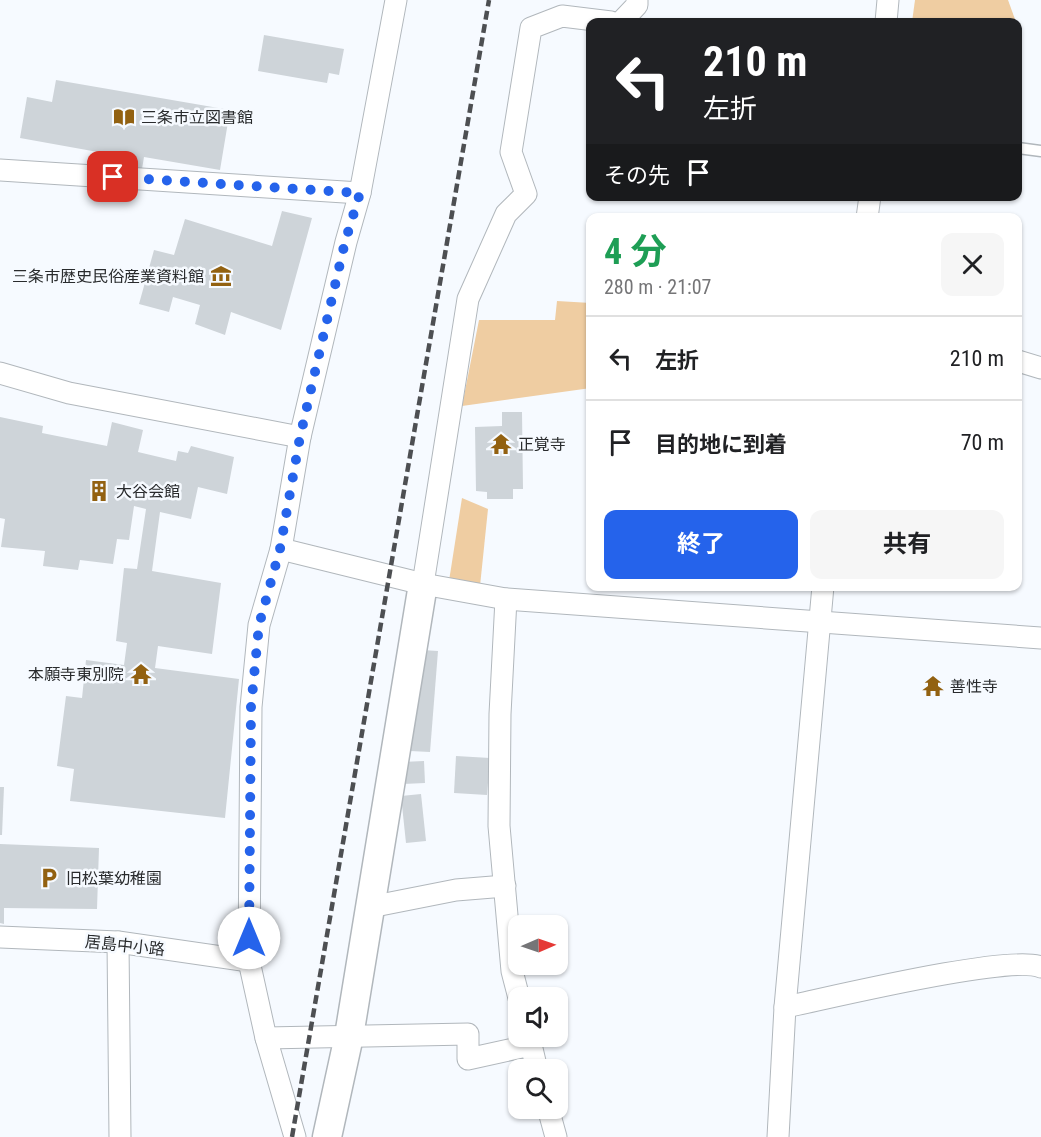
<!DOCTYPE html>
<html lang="ja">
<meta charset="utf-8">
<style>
body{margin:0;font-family:"Roboto Condensed","Noto Sans JP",sans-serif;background:#f6f6f6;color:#202124;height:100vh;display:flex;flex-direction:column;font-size:22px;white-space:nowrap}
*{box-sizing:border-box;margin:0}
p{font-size:20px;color:#757577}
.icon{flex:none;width:33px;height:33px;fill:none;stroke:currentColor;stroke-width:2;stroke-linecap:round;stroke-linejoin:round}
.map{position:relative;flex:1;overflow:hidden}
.panel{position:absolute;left:586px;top:213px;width:436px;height:378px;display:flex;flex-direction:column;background:#fff;border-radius:12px;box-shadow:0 2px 4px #0004}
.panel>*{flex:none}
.hud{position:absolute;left:586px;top:18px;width:436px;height:183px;border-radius:12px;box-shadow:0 2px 4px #0004;background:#202124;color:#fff;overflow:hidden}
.needle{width:39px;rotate:88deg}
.fabs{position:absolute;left:508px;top:915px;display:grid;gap:12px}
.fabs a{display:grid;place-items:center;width:60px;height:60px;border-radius:12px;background:#fff;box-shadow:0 2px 4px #0004;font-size:30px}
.pin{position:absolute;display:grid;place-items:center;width:51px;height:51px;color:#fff;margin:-26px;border-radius:12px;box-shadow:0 3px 9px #0006}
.me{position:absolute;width:66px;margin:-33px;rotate:0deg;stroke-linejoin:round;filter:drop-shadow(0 0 4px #0008)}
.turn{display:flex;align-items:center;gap:21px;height:126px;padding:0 18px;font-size:27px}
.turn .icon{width:78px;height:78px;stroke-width:2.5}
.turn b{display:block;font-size:42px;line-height:51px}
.then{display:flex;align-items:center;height:57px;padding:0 18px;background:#0003;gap:12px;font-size:22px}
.round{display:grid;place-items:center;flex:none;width:63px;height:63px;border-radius:12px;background:#f6f6f6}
.headline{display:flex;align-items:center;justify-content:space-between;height:102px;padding:0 18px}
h1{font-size:36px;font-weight:700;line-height:45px;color:#1e9e55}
.action{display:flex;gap:12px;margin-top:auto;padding:12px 18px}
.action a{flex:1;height:69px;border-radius:12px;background:#2563eb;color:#fff;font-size:24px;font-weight:700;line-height:69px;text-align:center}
.action a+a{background:#f6f6f6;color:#202124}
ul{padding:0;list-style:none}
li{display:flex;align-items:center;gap:18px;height:84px;padding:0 18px;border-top:2px solid #e0e0e0}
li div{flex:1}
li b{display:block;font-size:22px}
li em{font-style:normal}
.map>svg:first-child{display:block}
.green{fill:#efcda2}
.building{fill:#ced4d9}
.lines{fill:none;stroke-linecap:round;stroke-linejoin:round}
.lane-casing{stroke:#b1b7bc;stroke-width:13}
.street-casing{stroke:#b1b7bc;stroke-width:23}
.secondary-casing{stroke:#b1b7bc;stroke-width:31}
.lane{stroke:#fff;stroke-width:10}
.street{stroke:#fff;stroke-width:21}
.secondary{stroke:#fff;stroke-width:28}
.rail{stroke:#4d4f52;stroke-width:4.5;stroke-dasharray:9 4.5;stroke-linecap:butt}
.route{stroke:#2563eb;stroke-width:10;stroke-dasharray:0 18}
.labels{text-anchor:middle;stroke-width:5;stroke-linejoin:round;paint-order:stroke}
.poi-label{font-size:16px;fill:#292b2d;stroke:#f6faff;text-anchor:start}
.street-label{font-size:16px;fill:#292b2d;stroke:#f6faff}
</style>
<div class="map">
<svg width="1041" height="1137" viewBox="0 0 1041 1137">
<rect width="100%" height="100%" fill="#f6faff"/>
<g class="green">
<polygon points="915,0 1008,0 1016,22 912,22"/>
<polygon points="557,301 591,303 591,388 462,406 479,320 555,320"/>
<polygon points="462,498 488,509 480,586 449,581"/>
</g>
<g class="building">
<polygon points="264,35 344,49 339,75 329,73 327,83 258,71"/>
<polygon points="56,80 230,110 220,170 144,157 142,169 118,165 120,156 20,138 27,97 52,102"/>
<polygon points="282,211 312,218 281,330 231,312 225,335 195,324 200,305 173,297 169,312 139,304 154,250 174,255 185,219 272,246"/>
<polygon points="502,412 522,412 523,489 513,489 513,499 487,499 487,492 476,491 475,427 502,426"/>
<polygon points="0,417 43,426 42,433 107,446 112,422 143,430 138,452 176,461 178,451 188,453 191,446 234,457 227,494 198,487 191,519 160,512 152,571 221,583 212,654 158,646 155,668 239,679 225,818 70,801 74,769 57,766 66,696 82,698 86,660 124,665 127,643 116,641 124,568 137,569 146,509 134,506 129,540 117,539 113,564 80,560 78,570 43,566 45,551 1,547 5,519 0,518"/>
<polygon points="422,650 438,651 430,752 410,751"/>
<polygon points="456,756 490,758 487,795 454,793"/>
<polygon points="424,761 425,783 403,784 402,762"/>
<polygon points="0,787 4,787 2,835 0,835"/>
<polygon points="421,794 426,841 406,843 401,796"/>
<polygon points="0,844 99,848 97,909 4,908 4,924 0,923"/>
</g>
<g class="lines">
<defs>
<polyline id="lane" points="1018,148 1041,151"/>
<g id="street">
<polyline points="621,22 637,5 637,0"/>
<polyline points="886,22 888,0"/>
<polyline points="0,170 360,193 396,0"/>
<polyline points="867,218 870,196"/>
<polyline points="1018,361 1041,368"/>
<polyline points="0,373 69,393 300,437"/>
<polyline points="281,549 423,584 506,599 1041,638"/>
<polyline points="423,584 468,299 506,214 526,194 511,152 531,28 562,16 611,22"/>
<polyline points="506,599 500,714 499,826 512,971 519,998"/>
<polyline points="370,907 456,890 505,886"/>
<polyline points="0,937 118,942 249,961"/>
<polyline points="118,942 120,1137"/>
<path d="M785,1007C829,998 1010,954 1041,967"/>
<polyline points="529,1036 537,1070"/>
<polyline points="266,1038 468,1034 468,1059 531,1045"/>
<polyline points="548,1108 556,1137"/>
<polyline points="295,1137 266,1038 249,961 251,707 259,625 281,549 300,437 346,242 360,193"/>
<polyline points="778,1137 785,1007 823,586"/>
</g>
<polyline id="secondary" points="327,1137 349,1036 423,584"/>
</defs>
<use href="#lane" class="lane-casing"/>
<use href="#street" class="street-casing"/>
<use href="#secondary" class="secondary-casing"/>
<use href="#lane" class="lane"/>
<use href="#street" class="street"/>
<use href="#secondary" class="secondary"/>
<polyline class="rail" points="292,1137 489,0"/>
</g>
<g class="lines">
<polyline class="route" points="113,177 360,193 345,242 300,437 280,549 259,625 251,707 249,938"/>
</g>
<defs>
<symbol id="library-bare" viewBox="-9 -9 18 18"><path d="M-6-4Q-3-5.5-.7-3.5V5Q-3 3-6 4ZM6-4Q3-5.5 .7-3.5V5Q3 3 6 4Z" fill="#926111" stroke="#f6faff" stroke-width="2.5" paint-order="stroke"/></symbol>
<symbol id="museum-bare" viewBox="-9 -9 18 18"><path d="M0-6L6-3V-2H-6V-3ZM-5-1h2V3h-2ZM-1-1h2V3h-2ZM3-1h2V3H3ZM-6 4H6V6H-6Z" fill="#926111" stroke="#f6faff" stroke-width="2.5" paint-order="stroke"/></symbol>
<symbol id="temple-bare" viewBox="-9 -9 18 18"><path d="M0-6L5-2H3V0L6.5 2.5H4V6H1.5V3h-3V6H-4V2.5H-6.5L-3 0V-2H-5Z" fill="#926111" stroke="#f6faff" stroke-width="2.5" paint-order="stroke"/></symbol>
<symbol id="building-bare" viewBox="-9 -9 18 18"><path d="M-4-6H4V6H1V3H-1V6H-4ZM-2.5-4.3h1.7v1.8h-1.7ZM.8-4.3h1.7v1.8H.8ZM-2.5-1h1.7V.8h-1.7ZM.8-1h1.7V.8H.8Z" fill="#926111" stroke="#f6faff" stroke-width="2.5" paint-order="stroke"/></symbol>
<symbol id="parking-bare" viewBox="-9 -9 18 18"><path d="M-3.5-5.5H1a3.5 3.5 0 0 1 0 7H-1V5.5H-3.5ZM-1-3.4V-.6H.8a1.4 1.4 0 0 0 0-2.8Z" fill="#926111" stroke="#f6faff" stroke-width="2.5" paint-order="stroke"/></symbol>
</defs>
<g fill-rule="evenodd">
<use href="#library-bare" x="109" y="102" width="30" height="30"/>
<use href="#museum-bare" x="206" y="261" width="30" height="30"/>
<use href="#temple-bare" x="486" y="429" width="30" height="30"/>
<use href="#building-bare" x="84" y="476" width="30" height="30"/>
<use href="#temple-bare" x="126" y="659" width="30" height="30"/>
<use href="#temple-bare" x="918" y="671" width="30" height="30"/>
<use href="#parking-bare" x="34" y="863" width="30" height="30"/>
</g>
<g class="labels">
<g class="poi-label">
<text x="141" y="123">三条市立図書館</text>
<text x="204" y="282" text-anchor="end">三条市歴史民俗産業資料館</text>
<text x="518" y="450">正覚寺</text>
<text x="116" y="497">大谷会館</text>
<text x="124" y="680" text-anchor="end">本願寺東別院</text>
<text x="950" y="692">善性寺</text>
<text x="66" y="884">旧松葉幼稚園</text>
</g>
<g class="street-label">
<text transform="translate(125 945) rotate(6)" y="6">居島中小路</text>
</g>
</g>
</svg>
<div class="fabs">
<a><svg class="needle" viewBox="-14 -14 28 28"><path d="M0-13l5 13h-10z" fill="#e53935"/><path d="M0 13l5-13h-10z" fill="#757577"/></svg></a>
<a><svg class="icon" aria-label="sound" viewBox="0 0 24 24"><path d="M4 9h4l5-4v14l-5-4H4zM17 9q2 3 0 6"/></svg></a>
<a><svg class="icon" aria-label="search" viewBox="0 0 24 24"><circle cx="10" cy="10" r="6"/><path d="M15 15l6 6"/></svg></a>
</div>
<div class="pin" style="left:113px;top:177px;background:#d93025"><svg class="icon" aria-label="arrive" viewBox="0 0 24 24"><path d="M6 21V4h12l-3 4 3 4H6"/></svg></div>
<svg class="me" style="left:249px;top:938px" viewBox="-20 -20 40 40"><circle r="19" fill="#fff"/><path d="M0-13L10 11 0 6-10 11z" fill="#2563eb"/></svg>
<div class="hud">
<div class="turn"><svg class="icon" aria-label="left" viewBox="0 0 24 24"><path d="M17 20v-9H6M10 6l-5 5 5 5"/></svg><div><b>210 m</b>左折</div></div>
<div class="then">その先<svg class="icon" aria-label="arrive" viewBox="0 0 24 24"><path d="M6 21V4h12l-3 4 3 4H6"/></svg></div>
</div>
<section class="panel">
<div class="headline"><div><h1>4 分</h1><p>280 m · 21:07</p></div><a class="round"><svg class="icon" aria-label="close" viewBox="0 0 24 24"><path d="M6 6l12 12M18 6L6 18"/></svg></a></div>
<ul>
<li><svg class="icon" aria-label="left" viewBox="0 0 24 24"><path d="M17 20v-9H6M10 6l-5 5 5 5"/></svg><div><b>左折</b></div><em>210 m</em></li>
<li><svg class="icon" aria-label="arrive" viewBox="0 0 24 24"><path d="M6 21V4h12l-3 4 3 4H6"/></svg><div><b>目的地に到着</b></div><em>70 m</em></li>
</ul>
<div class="action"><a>終了</a><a>共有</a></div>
</section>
</div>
